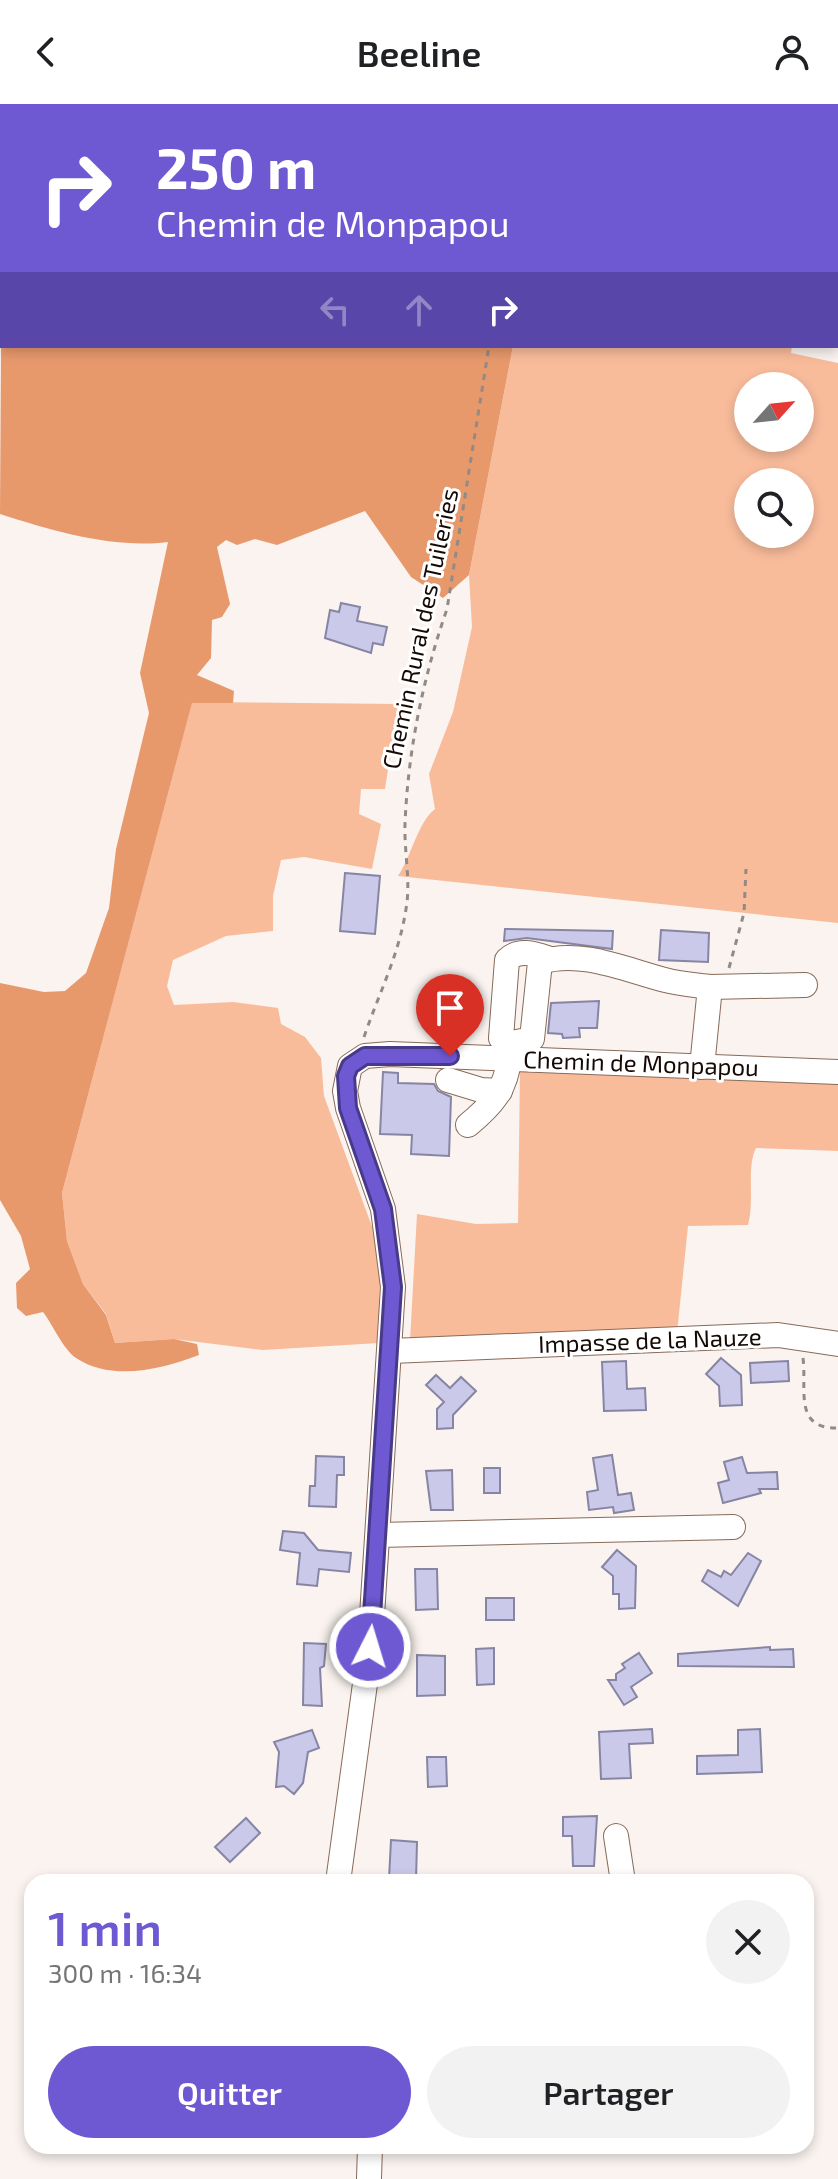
<!DOCTYPE html>
<html lang="fr">
<meta charset="utf-8">
<style>
body{margin:0;font-family:"Exo 2",sans-serif;background:#f2f2f2;color:#202124;height:100vh;display:flex;flex-direction:column;font-size:30px;white-space:nowrap}
*{box-sizing:border-box;margin:0}
p{font-size:26px;color:#757577}
.icon{flex:none;width:44px;height:44px;fill:none;stroke:currentColor;stroke-width:2;stroke-linecap:round;stroke-linejoin:round}
.map{position:relative;flex:1;overflow:hidden}
.details{position:absolute;left:24px;top:1770px;width:790px;height:280px;display:flex;flex-direction:column;background:#fff;border-radius:24px;box-shadow:0 4px 12px #0003}
.details>*{flex:none}
.hud{position:absolute;left:0px;top:0px;width:838px;height:244px;box-shadow:0 4px 12px #0003;background:#6e59d3;color:#fff;overflow:hidden}
.needle{width:52px;rotate:63deg}
.buttons{position:absolute;left:734px;top:268px;display:grid;gap:16px}
.buttons a{display:grid;place-items:center;width:80px;height:80px;border-radius:50%;background:#fff;box-shadow:0 4px 12px #0003;font-size:40px}
.pin{position:absolute;display:grid;place-items:center;width:68px;height:68px;color:#fff;margin:-82px -34px;border-radius:50% 50% 50% 0;rotate:-45deg;box-shadow:0 0 8px #0007}
.pin .icon{rotate:45deg}
.me{position:absolute;width:88px;margin:-44px;rotate:5deg;stroke-linejoin:round;filter:drop-shadow(0 0 6px #0008)}
.turn{display:flex;align-items:center;gap:28px;height:168px;padding:0 24px;font-size:36px}
.turn .icon{width:104px;height:104px;stroke-width:2.5}
.turn b{display:block;font-size:56px;line-height:68px}
.lanes{display:flex;align-items:center;height:76px;padding:0 24px;background:#0003;justify-content:center;gap:40px;direction:ltr}
.lanes .off{opacity:.35}
.round{display:grid;place-items:center;flex:none;width:84px;height:84px;border-radius:42px;background:#f2f2f2}
.overview{display:flex;align-items:center;justify-content:space-between;height:136px;padding:0 24px}
h1{font-size:48px;font-weight:600;line-height:60px;color:#6e59d3}
.cta{display:flex;gap:16px;margin-top:auto;padding:16px 24px}
.cta a{flex:1;height:92px;border-radius:48px;background:#6e59d3;color:#fff;font-size:32px;font-weight:600;line-height:92px;text-align:center}
.cta a+a{background:#f2f2f2;color:#202124}
header{display:flex;justify-content:space-between;align-items:center;height:104px;padding:0 24px;background:#fff;font-size:36px;font-weight:600}
.map>svg:first-child{display:block}
.green{fill:#f9bc9b;fill-rule:evenodd}
.forest{fill:#e8996c}
.building{fill:#cac9ea;stroke:#8785a4;stroke-width:2}
.lines{fill:none;stroke-linecap:round;stroke-linejoin:round}
.minor-casing{stroke:#886a59;stroke-width:26}
.path{stroke:#938a86;stroke-width:3;stroke-dasharray:6 6;stroke-linecap:butt}
.minor{stroke:#fff;stroke-width:24}
.route-casing{stroke:#483a89;stroke-width:20}
.route{stroke:#6e59d3;stroke-width:14}
.labels{text-anchor:middle;stroke-width:6;stroke-linejoin:round;paint-order:stroke}
.street-label{font-size:24px;fill:#140904;stroke:#fff}
</style>
<header><svg class="icon" aria-label="back" viewBox="0 0 24 24"><path d="M15 5l-7 7 7 7"/></svg>Beeline<svg class="icon" aria-label="person" viewBox="0 0 24 24"><circle cx="12" cy="8" r="4"/><path d="M4 21q1-7 8-7t8 7"/></svg></header>
<div class="map">
<svg width="838" height="2075" viewBox="0 0 838 2075">
<rect width="100%" height="100%" fill="#faf3ef"/>
<g class="green">
<path d="M513,242H792L791,249L838,259V819L398,772C412,751 418,718 435,705L429,670L453,608L472,523L469,471ZM748,282H800V334H748ZM748,378H800V430H748Z"/>
<polygon points="192,598 398,600 385,685 361,685 359,710 381,720 372,765 304,753 281,756 273,792 273,827 226,832 173,856 167,882 174,901 233,898 278,904 281,920 305,933 321,954 324,992 374,1128 380,1172 379,1239 263,1246 174,1235 115,1239 106,1210 83,1180 67,1137 62,1089"/>
<path d="M520,965L838,975V1047L756,1044C746,1064 755,1096 748,1121L688,1122L677,1229L410,1237L417,1110L476,1120L518,1119Z"/>
</g>
<g class="forest">
<polygon points="29,0 543,0 28,2"/>
<path d="M2,96V242H513L469,471L443,494L411,473L365,407L277,441L255,435L237,441L226,436L217,443L230,500L222,513L212,516L211,554L197,571L234,587L233,599H192L62,1089L67,1137L83,1180L106,1211L115,1239L174,1235L197,1240L199,1251C163,1265 112,1278 76,1254C63,1245 53,1221 43,1208L26,1212L17,1204L16,1179L30,1165L21,1132L0,1096V879L44,888L65,887L86,869L109,804L116,745L149,609L140,569L168,438C114,445 53,427 0,410Z"/>
</g>
<g class="building">
<polygon points="341,499 360,503 357,517 387,523 383,541 373,539 371,549 325,534 330,506 339,508"/>
<polygon points="345,769 380,772 375,830 340,827"/>
<polygon points="505,825 613,827 612,845 527,834 504,837"/>
<polygon points="661,826 709,829 708,858 659,856"/>
<polygon points="599,897 597,924 579,924 580,933 563,934 562,930 548,929 551,899"/>
<polygon points="383,968 398,969 398,979 434,980 438,987 451,993 449,1052 411,1050 412,1031 380,1030"/>
<polygon points="721,1254 741,1271 742,1301 720,1302 719,1282 706,1270"/>
<polygon points="626,1257 627,1285 645,1284 646,1306 604,1307 602,1258"/>
<polygon points="788,1257 789,1277 751,1279 750,1259"/>
<polygon points="436,1271 450,1284 461,1273 476,1287 453,1311 453,1324 437,1325 437,1305 444,1298 426,1281"/>
<polygon points="612,1351 618,1391 631,1389 634,1406 614,1409 613,1403 589,1406 587,1388 598,1386 593,1354"/>
<polygon points="316,1352 344,1353 344,1371 337,1371 336,1403 309,1402 310,1382 315,1382"/>
<polygon points="742,1353 747,1369 777,1368 778,1385 759,1385 761,1389 723,1399 718,1379 729,1376 724,1358"/>
<rect x="484" y="1364" width="16" height="25"/>
<polygon points="452,1366 453,1406 431,1406 426,1367"/>
<polygon points="283,1427 304,1429 318,1446 351,1449 349,1468 319,1465 317,1482 297,1480 300,1449 280,1446"/>
<polygon points="617,1446 636,1462 635,1504 619,1505 619,1490 613,1490 613,1472 602,1463"/>
<polygon points="748,1449 761,1457 738,1502 702,1477 708,1466 721,1473 724,1467 731,1471"/>
<polygon points="415,1465 437,1465 438,1505 416,1506"/>
<rect x="486" y="1494" width="28" height="22"/>
<polygon points="304,1539 326,1540 324,1562 320,1564 322,1602 303,1601"/>
<polygon points="770,1543 770,1546 793,1545 794,1563 678,1562 678,1550"/>
<polygon points="494,1544 494,1580 477,1581 476,1545"/>
<polygon points="639,1549 652,1569 631,1583 637,1593 624,1601 608,1576 616,1576 616,1570 625,1564 622,1560"/>
<polygon points="417,1551 445,1552 445,1591 417,1592"/>
<polygon points="652,1625 653,1639 629,1640 631,1674 601,1675 599,1628"/>
<polygon points="760,1625 762,1668 697,1670 697,1652 738,1651 738,1626"/>
<polygon points="312,1626 319,1644 308,1648 303,1679 294,1690 284,1682 276,1683 279,1648 274,1638"/>
<polygon points="427,1653 446,1653 447,1682 428,1683"/>
<polygon points="597,1712 594,1762 573,1762 572,1732 563,1732 563,1713"/>
<polygon points="246,1714 260,1729 230,1758 215,1743"/>
<polygon points="391,1736 417,1738 416,1776 389,1775"/>
</g>
<g class="lines">
<defs>
<g id="minor">
<path d="M550,855C535,850 519,844 507,856L501,934L507,940L532,935L540,858C581,845 626,866 665,876C680,880 695,881 710,883L702,963"/>
<polyline points="710,883 805,881"/>
<polyline points="448,976 481,986 500,987"/>
<path d="M468,1021C491,1002 506,986 509,955"/>
<polyline points="391,1247 778,1231 838,1240"/>
<polyline points="378,1431 733,1423"/>
<polyline points="616,1732 623,1778"/>
<polyline points="338,1778 370,1543 393,1183 383,1105 348,1004 345,987 350,962 365,952 390,950 838,968"/>
<polyline points="369,2075 370,2042"/>
</g>
</defs>
<use href="#minor" class="minor-casing"/>
<g class="path">
<polyline points="518,2 518,0"/>
<polyline points="729,864 744,809 746,765"/>
<path d="M364,933C379,889 399,851 406,805C411,778 404,748 405,720C408,646 423,574 447,505L489,242"/>
<path d="M803,1254C807,1286 793,1325 838,1324"/>
</g>
<use href="#minor" class="minor"/>
</g>
<g class="lines">
<defs>
<polyline id="route" points="370,1543 393,1183 383,1105 348,1004 346,972 350,962 365,952 450,952"/>
</defs>
<use href="#route" class="route-casing"/>
<use href="#route" class="route"/>
</g>
<g class="labels">
<g class="street-label">
<text transform="translate(421 525) rotate(-78)" y="8">Chemin Rural des Tuileries</text>
<text transform="translate(641 960) rotate(2)" y="8">Chemin de Monpapou</text>
<text transform="translate(650 1237) rotate(-2)" y="8">Impasse de la Nauze</text>
</g>
</g>
</svg>
<div class="buttons">
<a><svg class="needle" viewBox="-14 -14 28 28"><path d="M0-13l5 13h-10z" fill="#e53935"/><path d="M0 13l5-13h-10z" fill="#757577"/></svg></a>
<a><svg class="icon" aria-label="search" viewBox="0 0 24 24"><circle cx="10" cy="10" r="6"/><path d="M15 15l6 6"/></svg></a>
</div>
<div class="pin" style="left:450px;top:952px;background:#d93025"><svg class="icon" aria-label="arrive" viewBox="0 0 24 24"><path d="M6 21V4h12l-3 4 3 4H6"/></svg></div>
<svg class="me" style="left:370px;top:1543px" viewBox="-20 -20 40 40"><circle r="17" fill="#6e59d3" stroke="#fff" stroke-width="3"/><path d="M0-11L8 9 0 5-8 9z" fill="#fff"/></svg>
<div class="hud">
<div class="turn"><svg class="icon" aria-label="right" viewBox="0 0 24 24"><path d="M7 20v-9h11M14 6l5 5-5 5"/></svg><div><b>250 m</b>Chemin de Monpapou</div></div>
<div class="lanes"><svg class="icon off" aria-label="left" viewBox="0 0 24 24"><path d="M17 20v-9H6M10 6l-5 5 5 5"/></svg><svg class="icon off" aria-label="ahead" viewBox="0 0 24 24"><path d="M12 20V5M6 11l6-6 6 6"/></svg><svg class="icon" aria-label="right" viewBox="0 0 24 24"><path d="M7 20v-9h11M14 6l5 5-5 5"/></svg></div>
</div>
<section class="details">
<div class="overview"><div><h1>1 min</h1><p>300 m · 16:34</p></div><a class="round"><svg class="icon" aria-label="close" viewBox="0 0 24 24"><path d="M6 6l12 12M18 6L6 18"/></svg></a></div>
<div class="cta"><a>Quitter</a><a>Partager</a></div>
</section>
</div>
